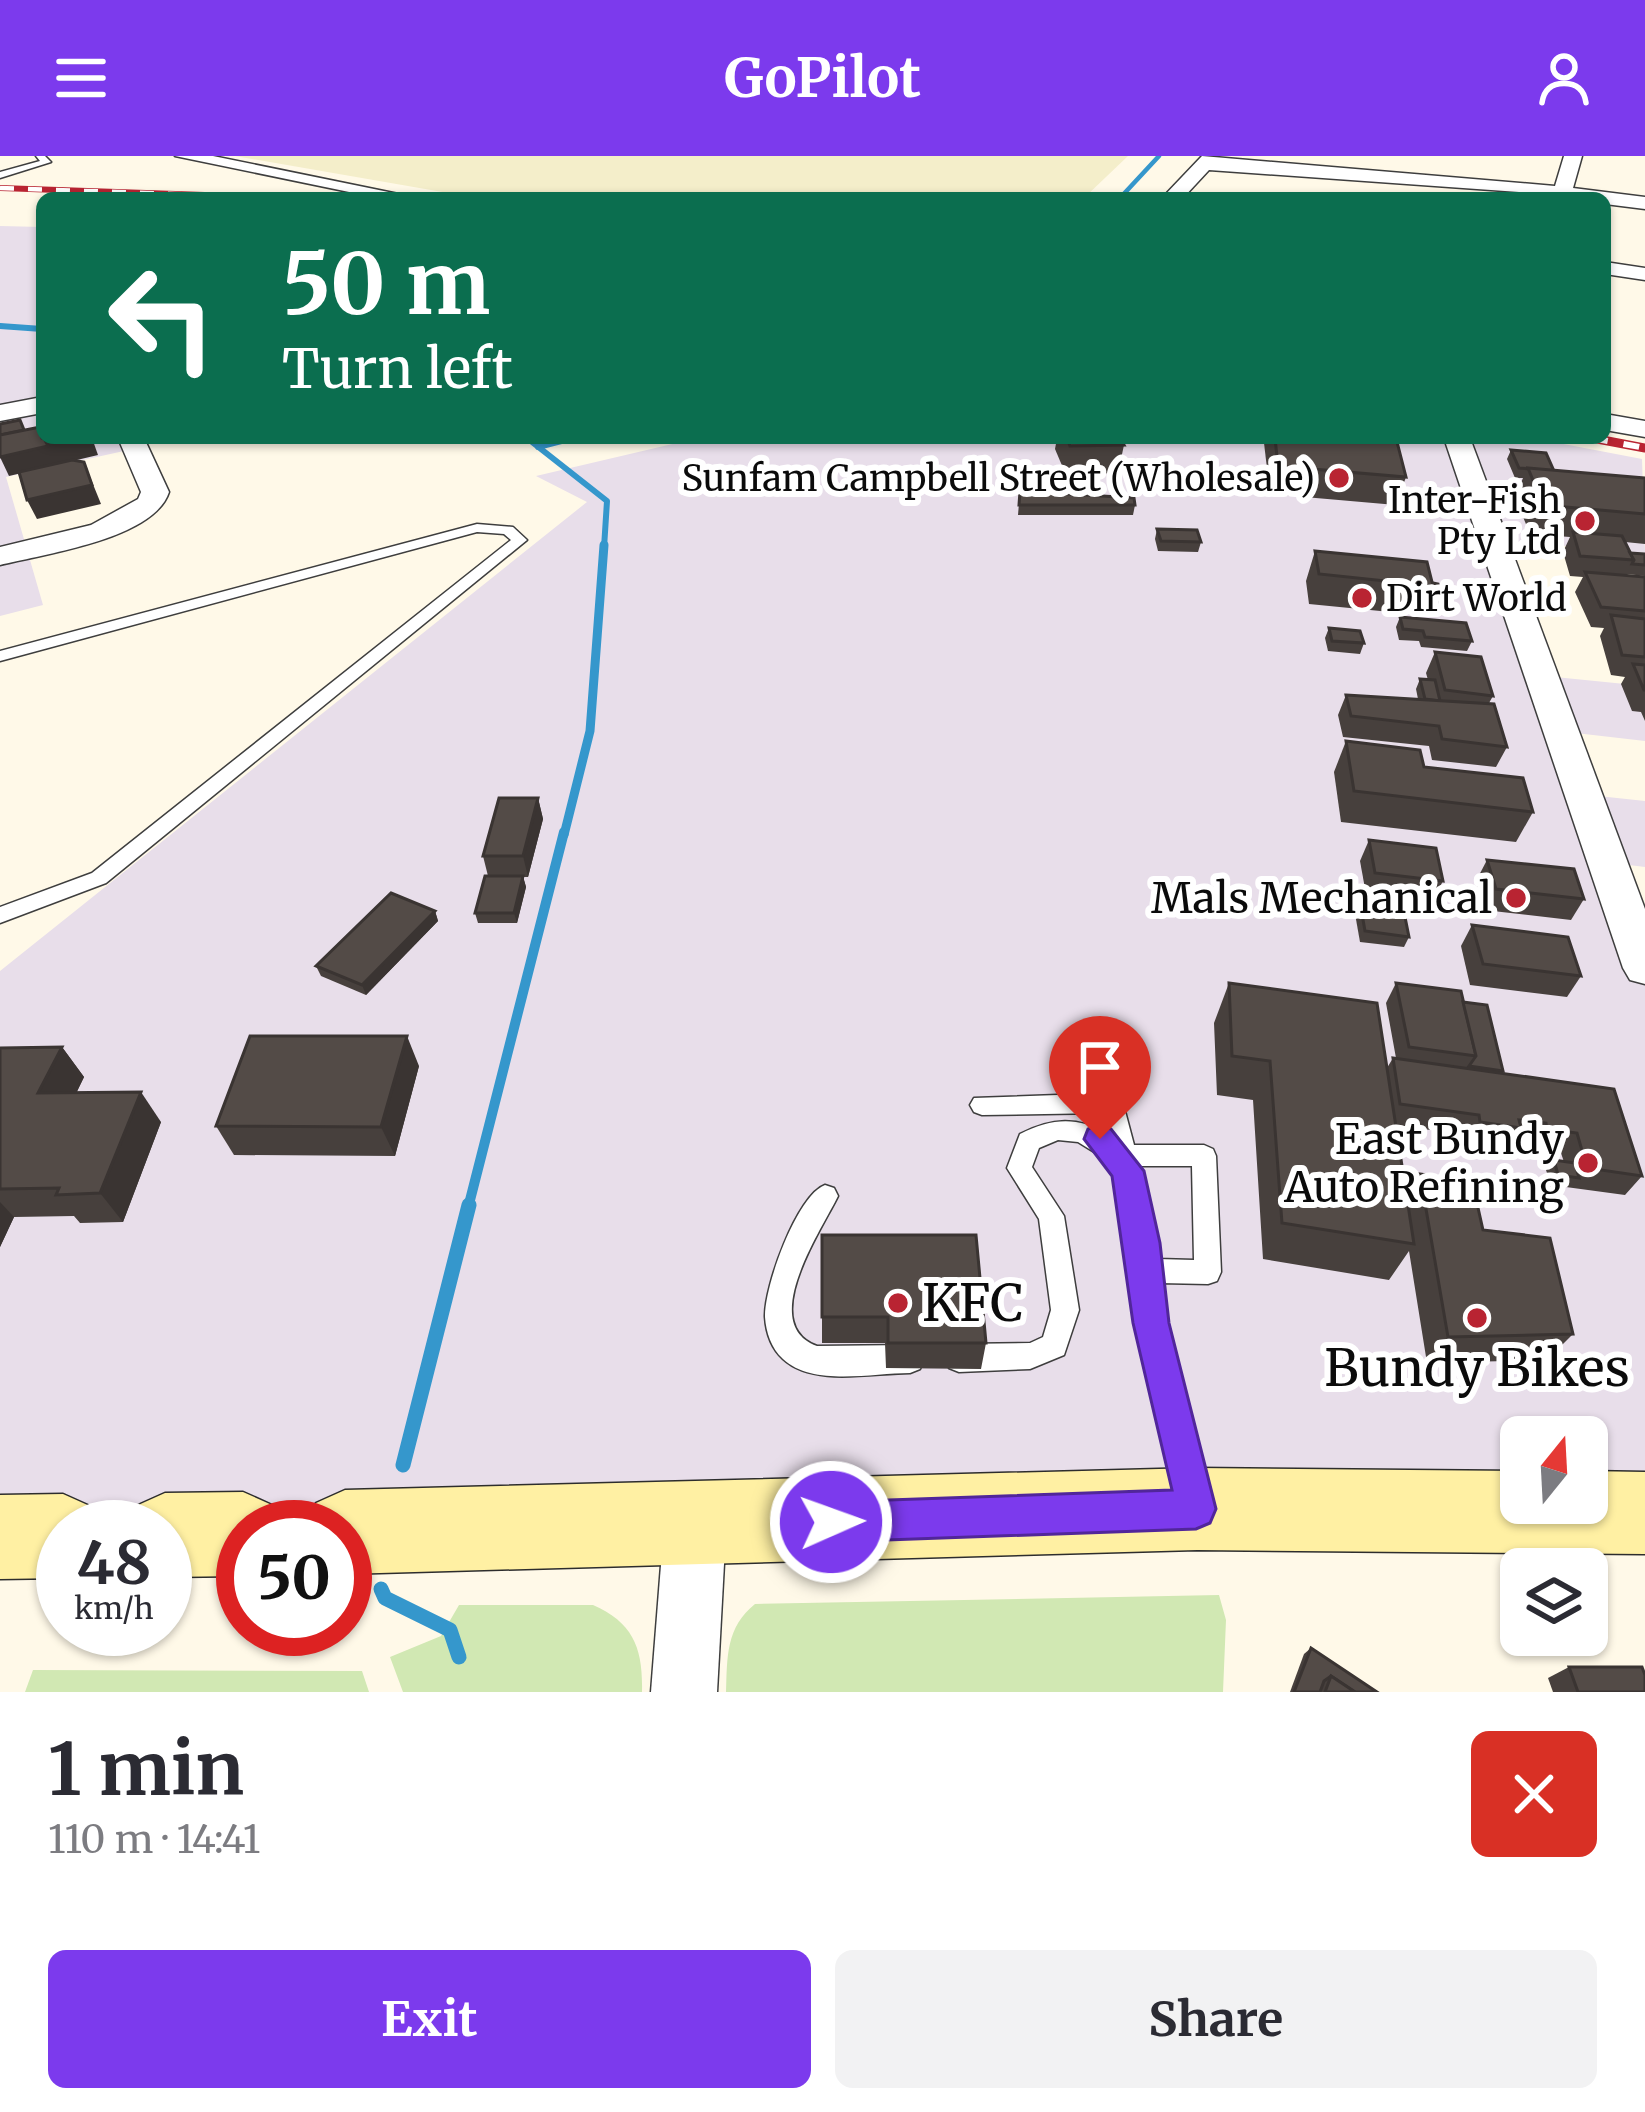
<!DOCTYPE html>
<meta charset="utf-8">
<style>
body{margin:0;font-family:Merriweather,serif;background:#f2f2f3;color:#2b2b33;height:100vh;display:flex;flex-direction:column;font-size:45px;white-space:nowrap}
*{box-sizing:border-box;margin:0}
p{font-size:39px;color:#7c7c81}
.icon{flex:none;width:66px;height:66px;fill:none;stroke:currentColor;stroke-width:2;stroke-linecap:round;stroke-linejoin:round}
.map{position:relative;height:1536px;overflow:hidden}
.side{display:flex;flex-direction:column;background:#fff;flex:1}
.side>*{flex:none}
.hud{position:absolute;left:36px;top:36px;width:1575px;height:252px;border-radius:18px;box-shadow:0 3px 9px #0004;background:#0b6e4f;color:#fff;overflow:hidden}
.needle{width:78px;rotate:18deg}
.fabs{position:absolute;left:1500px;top:1260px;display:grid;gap:24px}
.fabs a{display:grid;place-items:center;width:108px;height:108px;border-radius:18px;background:#fff;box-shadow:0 3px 9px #0004;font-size:60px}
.speed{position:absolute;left:36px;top:1344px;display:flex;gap:24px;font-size:60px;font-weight:700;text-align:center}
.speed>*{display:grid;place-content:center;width:156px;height:156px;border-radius:50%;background:#fff;box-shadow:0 3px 9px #0004;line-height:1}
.speed small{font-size:30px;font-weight:400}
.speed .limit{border:18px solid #d22;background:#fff;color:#111}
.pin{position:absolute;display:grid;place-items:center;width:102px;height:102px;color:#fff;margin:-123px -51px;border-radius:50% 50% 50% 0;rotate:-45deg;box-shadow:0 0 12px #0007}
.pin .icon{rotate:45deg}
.me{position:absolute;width:132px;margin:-66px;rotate:88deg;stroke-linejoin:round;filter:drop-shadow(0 0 9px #0008)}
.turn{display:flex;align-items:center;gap:42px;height:252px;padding:0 48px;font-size:54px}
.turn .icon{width:156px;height:156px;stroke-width:2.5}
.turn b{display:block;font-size:84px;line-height:102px}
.round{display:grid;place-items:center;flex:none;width:126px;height:126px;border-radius:18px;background:#f2f2f3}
.summary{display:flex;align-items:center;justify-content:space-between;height:204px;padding:0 48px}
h1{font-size:72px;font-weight:700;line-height:90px}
.primary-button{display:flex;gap:24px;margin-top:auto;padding:24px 48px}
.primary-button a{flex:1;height:138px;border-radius:18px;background:#7c3aed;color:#fff;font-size:48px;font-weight:700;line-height:138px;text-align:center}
.primary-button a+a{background:#f2f2f3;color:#2b2b33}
header{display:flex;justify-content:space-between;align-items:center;height:156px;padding:0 48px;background:#7c3aed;color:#fff;font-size:54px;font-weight:700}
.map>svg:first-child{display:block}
.industrial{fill:#e8deea;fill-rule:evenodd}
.farmland{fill:#f4eeca}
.green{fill:#d1e8b3}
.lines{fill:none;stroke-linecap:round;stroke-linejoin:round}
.stream-far4{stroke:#3597cc;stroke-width:4.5}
.stream-far3{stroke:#3597cc;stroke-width:6}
.stream-far2{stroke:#3597cc;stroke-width:9}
.stream-far1{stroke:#3597cc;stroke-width:10}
.stream{stroke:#3597cc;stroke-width:15}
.service-casing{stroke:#3e3e3e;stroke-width:3}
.minor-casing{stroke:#3e3e3e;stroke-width:3}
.secondary-casing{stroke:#2d2d2d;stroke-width:3}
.service{fill:#fff;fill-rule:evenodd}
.minor{fill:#fff;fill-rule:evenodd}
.secondary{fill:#fff0a3;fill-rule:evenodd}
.rail-far1-casing{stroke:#b92432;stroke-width:6}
.rail-casing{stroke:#b92432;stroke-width:9}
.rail-far1{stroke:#fff;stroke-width:4.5;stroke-dasharray:14;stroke-linecap:butt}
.rail{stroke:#fff;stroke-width:6;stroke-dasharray:16;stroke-linecap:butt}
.wall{fill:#47403d}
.shaded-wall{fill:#3a3432}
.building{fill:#534b47;stroke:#3a3432;stroke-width:3}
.route{fill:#7c3aed;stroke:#51269a;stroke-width:3}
.poi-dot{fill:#b92432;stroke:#fff;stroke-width:4.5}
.labels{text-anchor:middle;stroke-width:12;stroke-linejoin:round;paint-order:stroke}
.far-poi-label{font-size:36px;fill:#0b0b0b;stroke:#fff;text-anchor:end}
.poi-label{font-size:42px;fill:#0b0b0b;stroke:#fff;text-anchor:end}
.near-poi-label{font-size:51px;fill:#0b0b0b;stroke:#fff;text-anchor:start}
</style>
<header><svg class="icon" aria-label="menu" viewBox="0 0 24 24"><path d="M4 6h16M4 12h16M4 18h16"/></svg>GoPilot<svg class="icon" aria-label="person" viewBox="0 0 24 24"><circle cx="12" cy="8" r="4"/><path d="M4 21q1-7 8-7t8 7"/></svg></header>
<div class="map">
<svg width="1645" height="1536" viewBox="0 0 1645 1536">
<rect width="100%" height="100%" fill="#fff9e8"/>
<g class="industrial">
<polygon points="0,70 42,71 42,282 128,282 133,293 6,321 43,449 0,460"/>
<path d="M698,282H1532L1642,303L1645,397L1497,384L1545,520L1645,530V585L1567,576L1589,639L1645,645V711L1613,707L1645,785V1361L0,1372V815L587,346L536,320ZM1521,1281H1587V1347H1521Z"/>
</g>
<polygon class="farmland" points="235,0 1128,0 1084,42 477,42"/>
<g class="green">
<path d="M1219,1439L1226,1464L1223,1536H726C727,1501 726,1471 755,1448Z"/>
<path d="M459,1449H593C634,1467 643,1493 642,1536H403L390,1501L441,1480Z"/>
<polygon points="33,1514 362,1515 369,1536 25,1536"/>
</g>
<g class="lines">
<g class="stream-far4">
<polyline points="1120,42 1159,0"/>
<polyline points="0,170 15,171"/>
</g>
<g class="stream-far3">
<polyline points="0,170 42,173"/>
<polyline points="527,282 607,345 604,392"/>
<polyline points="538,291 573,282"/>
</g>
<polyline class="stream-far2" points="564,679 590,575 604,389"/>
<polyline class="stream-far1" points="468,1052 564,676"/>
<g class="stream">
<polyline points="403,1309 469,1049"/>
<polyline points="381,1433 385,1442 450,1474 459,1501"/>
</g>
<defs>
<g id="service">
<polygon points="36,0 45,0 51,6 0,22 0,16 40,5"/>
<polygon points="477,368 513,371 527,384 106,727 0,767 0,751 92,717 511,384 504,378 477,376 0,505 0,495"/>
<path d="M1113,937L1121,940L1134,989H1204L1213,993L1216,1000L1221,1116L1217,1125L1208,1128L1160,1127L1165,1167L1207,1335L1203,1346L1192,1350L1181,1346L1177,1335L1137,1167L1130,1087L1116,1020L1099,999L1078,986L1058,984L1039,992L1032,1011L1064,1060L1079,1154L1064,1199L1030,1213L959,1216L949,1212L945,1202L949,1192L959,1188L1030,1187L1043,1181L1051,1154L1039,1063L1007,1012L1020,978C1052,962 1077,960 1108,978L1103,957L982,959L974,956L970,949L974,942ZM1139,1010H1192L1194,1104L1158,1103Z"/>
<path d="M825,1029L834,1032L838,1040C821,1075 757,1168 817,1190L910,1189L920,1193L924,1203L920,1213L910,1217C872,1217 813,1231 783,1203C771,1192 766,1176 765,1161C764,1131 797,1039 825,1029Z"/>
</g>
<g id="minor">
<polygon points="175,0 213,0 418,42 378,42"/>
<polygon points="1202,0 1555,30 1564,0 1582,0 1573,32 1645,41 1645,53 1605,48 1605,42 1209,14 1183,42 1162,42"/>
<polygon points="1605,106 1645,112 1645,124 1605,118"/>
<polygon points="42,241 42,257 0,265 0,249"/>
<polygon points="1605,258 1645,265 1645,281 1605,274"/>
<path d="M118,282H144L169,336C154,383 44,398 0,409V391L91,369L138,343L141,336Z"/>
<polygon points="1444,282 1470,282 1645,753 1645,828 1630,824 1623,812"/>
<polygon points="695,1340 717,1349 726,1371 717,1536 651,1536 664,1371 673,1349"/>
</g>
<g id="secondary">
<polygon points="1197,1312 1521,1315 1521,1347 1587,1347 1587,1315 1645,1316 1645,1398 1197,1394 345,1418 345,1371 306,1371 316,1347 345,1334"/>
<polygon points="243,1336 272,1349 282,1371 243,1371 243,1420 165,1421 165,1371 127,1371 136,1350 165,1337"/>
<polygon points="63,1338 92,1351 101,1371 63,1371 63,1422 0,1423 0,1339"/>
</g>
</defs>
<use href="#service" class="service-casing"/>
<use href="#minor" class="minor-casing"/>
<use href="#secondary" class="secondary-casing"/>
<use href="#service" class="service"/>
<use href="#minor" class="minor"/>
<use href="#secondary" class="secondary"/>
<defs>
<polyline id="rail-far1" points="0,32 291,42"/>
<polyline id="rail" points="1592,282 1645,292"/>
</defs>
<use href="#rail-far1" class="rail-far1-casing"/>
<use href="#rail" class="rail-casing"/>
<use href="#rail-far1" class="rail-far1"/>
<use href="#rail" class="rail"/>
</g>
<g class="wall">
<polygon points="1057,282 1120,282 1124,289 1118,317 1066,319 1055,293"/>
<polygon points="1266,282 1396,282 1406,321 1396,349 1270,338 1264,287"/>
<polygon points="1511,294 1554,315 1645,322 1645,388 1625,386 1630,397 1645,398 1645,420 1627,418 1626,420 1645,421 1645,565 1641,556 1632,555 1621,528 1625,521 1611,519 1600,480 1604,472 1591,471 1575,436 1583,421 1570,420 1563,396 1570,381 1530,378 1515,341 1523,322 1515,322 1507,303"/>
<polygon points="1020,335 1135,349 1133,359 1018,359"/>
<polygon points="1157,373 1201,386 1198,396 1158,395 1155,383"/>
<polygon points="1315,395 1433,427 1443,449 1439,459 1422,457 1421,459 1309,448 1306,425"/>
<polygon points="1400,461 1472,485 1467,495 1421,491 1419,485 1399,484 1396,471"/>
<polygon points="1329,472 1364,487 1360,498 1328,495 1325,482"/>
<polygon points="1435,496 1493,540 1489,547 1507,591 1496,611 1432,604 1429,590 1343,581 1338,559 1346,539 1418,543 1416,533 1420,523 1428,524 1426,517"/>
<polygon points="1346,585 1424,611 1533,656 1516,686 1341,666 1334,616"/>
<polygon points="538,642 543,663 528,721 523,721 526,731 517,767 478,767 475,757 488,720 483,700"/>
<polygon points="1369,684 1443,725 1432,746 1366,738 1360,705"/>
<polygon points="1487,704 1584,743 1571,764 1484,754 1476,725"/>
<polygon points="1359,741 1409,781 1404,791 1360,786 1354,752"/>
<polygon points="435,755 438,765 366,839 321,820 316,810"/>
<polygon points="1472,769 1581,820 1567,841 1470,829 1461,790"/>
<polygon points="1229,827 1387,912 1393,902 1396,902 1386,847 1396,827 1463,846 1503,915 1501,917 1642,1020 1625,1039 1551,1029 1546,1014 1554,1004 1564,1006 1561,997 1532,992 1531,987 1512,985 1507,992 1467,986 1465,979 1396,969 1407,1039 1420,1018 1483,1074 1573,1178 1547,1204 1427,1207 1409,1095 1389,1124 1263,1103 1253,944 1217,939 1214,867"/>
<polygon points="62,891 84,921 76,937 161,966 123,1066 80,1067 74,1060 14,1061 0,1091 0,892"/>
<polygon points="419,910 395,1000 234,999 216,970"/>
<polygon points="822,1079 986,1187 981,1213 886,1212 885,1187 822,1187"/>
<polygon points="1311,1492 1377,1536 1290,1536 1304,1498"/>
<polygon points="1569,1511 1645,1536 1553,1536 1548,1522"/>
</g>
<g class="shaded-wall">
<polygon points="44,282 92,282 98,299 9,320 0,301"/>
<polygon points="84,306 101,348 37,363 27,344"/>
<polygon points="538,642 543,663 528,721 523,700"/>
<polygon points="523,720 526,731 517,767 514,757"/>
<polygon points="435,755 438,765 366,839 362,829"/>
<polygon points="407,880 419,910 395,1000 381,971"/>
<polygon points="62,891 84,921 62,967 38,937"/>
<polygon points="141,936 161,966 123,1066 100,1037"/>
<polygon points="0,1046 14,1061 0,1091"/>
</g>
<g class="building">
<polygon points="20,264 24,274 0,279 0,268"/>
<polygon points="40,271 42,282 44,282 48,290 0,301 0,279"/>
<polygon points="1067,282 1120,282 1124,289 1070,290"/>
<polygon points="1275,282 1396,282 1406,321 1278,310"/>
<polygon points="1511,294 1546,297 1554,315 1519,312"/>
<polygon points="72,304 84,306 92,329 27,344 19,316"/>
<polygon points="1528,312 1645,322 1645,358 1543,349"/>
<polygon points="1020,335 1134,342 1135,349 1019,349"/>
<polygon points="1157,373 1197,374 1201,386 1161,385"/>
<polygon points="1573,376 1622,380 1634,404 1580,400"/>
<polygon points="1315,395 1427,406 1433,430 1319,418"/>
<polygon points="1630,397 1645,398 1645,409 1632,408 1634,404"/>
<polygon points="1585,416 1645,421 1645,455 1601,451"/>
<polygon points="1433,427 1438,428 1443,449 1426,447"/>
<polygon points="1611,459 1645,463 1645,501 1622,499"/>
<polygon points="1400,461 1466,467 1472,485 1425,481 1423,475 1403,473"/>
<polygon points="1329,472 1360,475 1364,487 1332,485"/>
<polygon points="1435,496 1481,501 1493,540 1445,534"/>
<polygon points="1633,508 1645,509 1645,534 1644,534"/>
<polygon points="1420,523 1435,524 1440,545 1425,543"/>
<polygon points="1346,539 1494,548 1507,591 1442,583 1439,570 1351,560"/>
<polygon points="1346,585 1420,594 1424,611 1523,622 1533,656 1354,635"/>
<polygon points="499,642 538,642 523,700 483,700"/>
<polygon points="1369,684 1436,692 1443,725 1375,717"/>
<polygon points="1487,704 1574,713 1584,743 1496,733"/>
<polygon points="485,720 523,720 514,757 475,757"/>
<polygon points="391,737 435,755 362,829 316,810"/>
<polygon points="1359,741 1402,746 1409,781 1365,775"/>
<polygon points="1472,769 1568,781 1581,820 1483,808"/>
<polygon points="1229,827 1377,847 1414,1088 1282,1067 1270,905 1232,900"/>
<polygon points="1396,827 1461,835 1476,900 1409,891"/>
<polygon points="1463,846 1487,849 1503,915 1469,910 1476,900"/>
<polygon points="250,880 407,880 381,971 216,970"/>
<polygon points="62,891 38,937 141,936 100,1037 56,1039 59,1032 0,1033 0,892"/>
<polygon points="1393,902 1614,933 1642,1020 1587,1012 1577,977 1547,973 1546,967 1519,964 1521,972 1480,966 1479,959 1400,948"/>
<polygon points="1554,1004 1575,1007 1579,1022 1558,1019"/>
<polygon points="1420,1018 1472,1025 1483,1074 1550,1082 1573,1178 1448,1181"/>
<polygon points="822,1079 976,1079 986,1187 888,1187 888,1161 822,1161"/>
<polygon points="1311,1492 1377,1536 1355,1536 1331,1520 1324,1525 1320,1536 1294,1536"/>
<polygon points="1569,1511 1642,1511 1645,1519 1645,1536 1578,1536"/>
<polygon points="1331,1520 1355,1536 1325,1536"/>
</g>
<polygon class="route" points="1100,969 1111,973 1144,1015 1160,1087 1169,1167 1216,1353 1210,1367 1196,1373 831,1386 817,1380 812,1366 817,1352 831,1346 1172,1334 1133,1167 1112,1020 1084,983 1088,973"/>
<g class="poi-dot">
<circle cx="1339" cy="322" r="12"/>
<circle cx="1585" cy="365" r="12"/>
<circle cx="1362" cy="442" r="12"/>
<circle cx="1516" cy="742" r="12"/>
<circle cx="1588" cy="1007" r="12"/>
<circle cx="898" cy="1147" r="12"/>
<circle cx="1477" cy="1162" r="12"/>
</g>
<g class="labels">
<g class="far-poi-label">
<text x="1315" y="335">Sunfam Campbell Street (Wholesale)</text>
<text x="1561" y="357">Inter-Fish<tspan x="1561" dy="41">Pty Ltd</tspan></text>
<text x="1386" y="455" text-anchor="start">Dirt World</text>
</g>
<g class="poi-label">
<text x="1492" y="757">Mals Mechanical</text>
<text x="1564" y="998">East Bundy<tspan x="1564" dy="48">Auto Refining</tspan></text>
</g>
<g class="near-poi-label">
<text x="922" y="1165">KFC</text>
<text x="1477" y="1230" text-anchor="middle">Bundy Bikes</text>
</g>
</g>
</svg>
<div class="fabs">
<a><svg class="needle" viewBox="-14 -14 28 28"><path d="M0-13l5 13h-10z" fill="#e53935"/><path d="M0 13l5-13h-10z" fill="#7c7c81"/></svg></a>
<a><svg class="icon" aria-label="layers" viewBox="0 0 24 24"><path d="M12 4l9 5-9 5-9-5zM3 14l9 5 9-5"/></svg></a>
</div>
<div class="speed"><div>48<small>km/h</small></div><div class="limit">50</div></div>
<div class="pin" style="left:1100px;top:983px;background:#d93025"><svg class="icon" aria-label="arrive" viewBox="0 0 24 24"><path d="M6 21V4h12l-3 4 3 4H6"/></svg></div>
<svg class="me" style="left:831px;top:1366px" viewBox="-20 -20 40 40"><circle r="17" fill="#7c3aed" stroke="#fff" stroke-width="3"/><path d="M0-11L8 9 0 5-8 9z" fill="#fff"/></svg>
<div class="hud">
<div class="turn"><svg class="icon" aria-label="left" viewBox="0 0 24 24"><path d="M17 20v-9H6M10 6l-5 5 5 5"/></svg><div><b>50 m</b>Turn left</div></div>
</div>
</div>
<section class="side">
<div class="summary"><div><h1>1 min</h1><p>110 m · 14:41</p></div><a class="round" style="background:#d93025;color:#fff"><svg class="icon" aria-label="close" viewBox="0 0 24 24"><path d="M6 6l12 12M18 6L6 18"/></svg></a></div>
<div class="primary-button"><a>Exit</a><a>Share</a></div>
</section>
